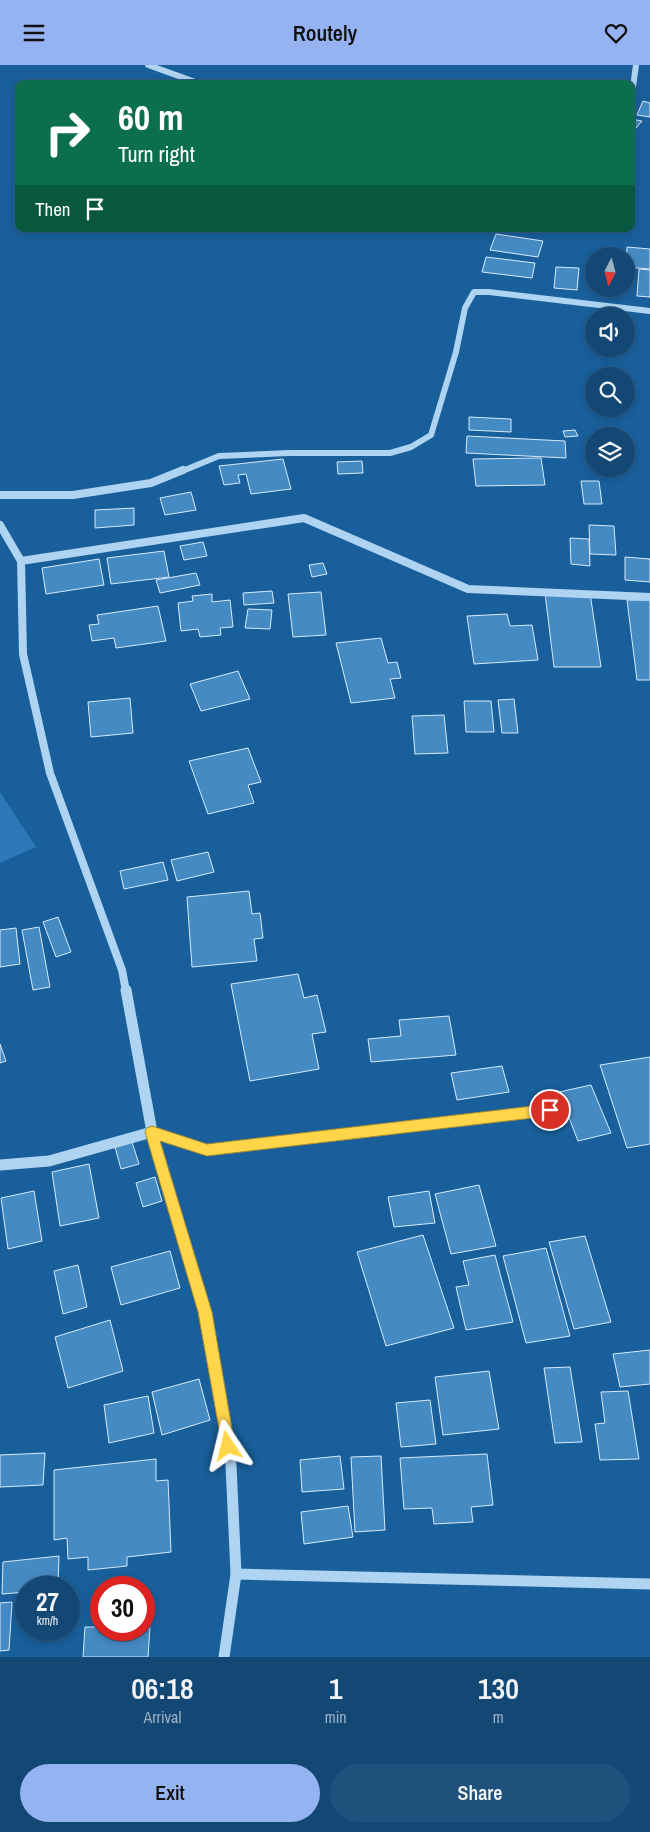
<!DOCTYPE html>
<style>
body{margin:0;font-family:"Archivo Narrow",sans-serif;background:#20517c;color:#f1f3f6;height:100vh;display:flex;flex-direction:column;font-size:19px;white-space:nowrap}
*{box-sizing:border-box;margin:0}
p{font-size:16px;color:#9db2c5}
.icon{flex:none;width:28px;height:28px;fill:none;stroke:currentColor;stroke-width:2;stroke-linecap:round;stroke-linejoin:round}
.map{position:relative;height:1592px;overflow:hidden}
.drawer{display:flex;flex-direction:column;background:#134774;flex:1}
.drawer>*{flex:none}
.guide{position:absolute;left:15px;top:15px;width:620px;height:152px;border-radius:10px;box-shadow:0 2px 8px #0003,0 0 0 1px #325f86;background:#0b6e4f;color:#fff;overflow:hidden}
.needle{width:32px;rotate:186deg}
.controls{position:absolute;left:585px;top:182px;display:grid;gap:10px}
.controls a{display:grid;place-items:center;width:50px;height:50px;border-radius:50%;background:#134774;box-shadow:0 2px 8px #0003,0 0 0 1px #325f86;font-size:25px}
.speed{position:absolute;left:15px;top:1511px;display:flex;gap:10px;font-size:25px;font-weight:700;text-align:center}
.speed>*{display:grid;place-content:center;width:65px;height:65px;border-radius:50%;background:#134774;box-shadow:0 2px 8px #0003,0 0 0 1px #325f86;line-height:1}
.speed small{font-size:12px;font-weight:400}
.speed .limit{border:8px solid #d22;background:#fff;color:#111}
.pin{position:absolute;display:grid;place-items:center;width:42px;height:42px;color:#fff;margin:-21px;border:2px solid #fff;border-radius:50%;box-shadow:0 1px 5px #0007}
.me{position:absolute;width:55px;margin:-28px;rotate:350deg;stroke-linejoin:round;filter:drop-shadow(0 0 4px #0008)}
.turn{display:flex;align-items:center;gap:18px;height:105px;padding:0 20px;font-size:22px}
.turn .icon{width:65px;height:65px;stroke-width:2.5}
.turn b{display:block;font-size:35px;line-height:42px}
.then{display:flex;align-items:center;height:48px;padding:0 20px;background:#0003;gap:10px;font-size:19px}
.eta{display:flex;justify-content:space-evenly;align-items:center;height:85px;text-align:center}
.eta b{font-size:30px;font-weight:600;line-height:35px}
.primary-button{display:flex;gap:10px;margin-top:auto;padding:10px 20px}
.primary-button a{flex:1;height:58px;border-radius:30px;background:#95b2f1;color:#111;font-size:20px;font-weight:600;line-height:58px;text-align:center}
.primary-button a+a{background:#20517c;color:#f1f3f6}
header{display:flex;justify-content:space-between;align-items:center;height:65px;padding:0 20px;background:#95b2f1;color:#111;font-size:22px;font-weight:600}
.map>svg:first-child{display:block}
.green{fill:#2d79b8}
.building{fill:#468ac3;stroke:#d7ebfc}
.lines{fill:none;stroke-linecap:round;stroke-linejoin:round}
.minor-far2{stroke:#afd4f1;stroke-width:6}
.minor-far1{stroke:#afd4f1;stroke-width:8}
.minor{stroke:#afd4f1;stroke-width:11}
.route{fill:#ffd54a;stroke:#a68a30}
</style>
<header><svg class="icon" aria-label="menu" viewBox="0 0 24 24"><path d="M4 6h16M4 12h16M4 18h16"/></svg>Routely<svg class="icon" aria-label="heart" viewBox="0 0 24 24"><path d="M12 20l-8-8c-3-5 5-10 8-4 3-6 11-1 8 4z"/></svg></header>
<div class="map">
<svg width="650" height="1592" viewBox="0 0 650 1592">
<rect width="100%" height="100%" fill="#195f9b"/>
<polygon class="green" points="0,727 36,782 0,798"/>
<g class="building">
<polygon points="643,36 650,38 650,52 637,50"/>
<polygon points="631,54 642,56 631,69"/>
<polygon points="496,169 543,176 538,192 490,185"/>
<polygon points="627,182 650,184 650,204 626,202"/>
<polygon points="486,192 535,198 532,213 482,207"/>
<polygon points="556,202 579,203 577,225 554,223"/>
<polygon points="639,204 650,205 650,232 637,231"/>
<polygon points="469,352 511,354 511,367 469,365"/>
<polygon points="575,365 578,371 565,372 563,366"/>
<polygon points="467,371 565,376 566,393 466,388"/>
<polygon points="541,393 545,420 476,421 473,394"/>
<polygon points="283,394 291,424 251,429 246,409 238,410 240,418 224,420 219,401"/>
<polygon points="362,396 363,408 338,409 337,397"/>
<polygon points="581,416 599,416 602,439 584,439"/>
<polygon points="191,427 196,445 165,450 160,433"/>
<polygon points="134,443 134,460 95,463 95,445"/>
<polygon points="589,460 614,461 616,490 590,489"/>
<polygon points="570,473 589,474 590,501 571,499"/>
<polygon points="203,477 207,491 184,495 180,481"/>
<polygon points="164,486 169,512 111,519 107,493"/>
<polygon points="625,492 650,494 650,517 625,515"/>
<polygon points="99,494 104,520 46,529 42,503"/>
<polygon points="323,498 327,509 312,512 309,500"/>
<polygon points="196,508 200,520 160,528 156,515"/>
<polygon points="272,526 274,538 244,540 243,528"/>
<polygon points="321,527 326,570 293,572 288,529"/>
<polygon points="545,528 590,528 601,602 554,602"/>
<polygon points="212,529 212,537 230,535 233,562 220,563 221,570 200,572 198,564 181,566 178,538 193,536 192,531"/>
<polygon points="627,535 650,535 650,615 637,615"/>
<polygon points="158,541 166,576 116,583 114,573 92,576 89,560 99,559 97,550"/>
<polygon points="248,544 272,545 270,564 245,563"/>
<polygon points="507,549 510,561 532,560 538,595 474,599 467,551"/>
<polygon points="381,573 388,598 397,597 401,613 390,614 395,633 351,638 336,578"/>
<polygon points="238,606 250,634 201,646 190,619"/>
<polygon points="130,633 133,668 91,672 88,637"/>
<polygon points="514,634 518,668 502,668 498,635"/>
<polygon points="464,636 491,636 494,667 466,667"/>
<polygon points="444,650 448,688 415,689 412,651"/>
<polygon points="248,683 261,717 248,720 254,738 208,749 189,696"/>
<polygon points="208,787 214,807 177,816 171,795"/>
<polygon points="163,797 168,815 124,824 120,806"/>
<polygon points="249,826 252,849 260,848 263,873 254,874 257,896 192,902 187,832"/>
<polygon points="58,852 71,887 56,892 43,857"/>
<polygon points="39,862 50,922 33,925 22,865"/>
<polygon points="16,863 20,899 0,902 0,865"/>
<polygon points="298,909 304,933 317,930 326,967 312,969 319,1004 250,1016 231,919"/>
<polygon points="449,951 456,990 371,997 368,974 401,971 399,955"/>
<polygon points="0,979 6,996 0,998"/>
<polygon points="650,992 650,1079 627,1083 600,1000"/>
<polygon points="502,1001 509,1027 457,1035 451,1008"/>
<polygon points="591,1020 611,1068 578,1076 559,1027"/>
<polygon points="132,1077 139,1099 121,1104 115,1082"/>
<polygon points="89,1099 99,1153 60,1161 52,1107"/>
<polygon points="155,1112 162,1136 143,1142 136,1118"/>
<polygon points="479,1120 496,1181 451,1189 435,1129"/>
<polygon points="34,1126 42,1176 8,1184 1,1133"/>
<polygon points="429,1126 435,1158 394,1162 388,1132"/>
<polygon points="423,1170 454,1263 386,1281 357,1187"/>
<polygon points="585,1171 611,1257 574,1264 549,1177"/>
<polygon points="546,1183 570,1271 526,1278 503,1191"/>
<polygon points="170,1186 180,1223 121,1240 111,1202"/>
<polygon points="495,1190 513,1257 466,1265 456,1222 469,1220 463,1196"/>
<polygon points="78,1200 87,1242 63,1249 54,1206"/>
<polygon points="110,1255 123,1306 68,1323 55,1272"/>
<polygon points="650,1285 650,1319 620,1322 613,1289"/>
<polygon points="570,1302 582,1377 555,1378 544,1303"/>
<polygon points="489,1306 499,1364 443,1370 435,1312"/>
<polygon points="199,1314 210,1355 162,1370 152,1327"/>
<polygon points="628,1326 639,1394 600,1395 595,1359 605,1358 601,1327"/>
<polygon points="148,1331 154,1368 109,1378 104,1340"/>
<polygon points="430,1335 436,1379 401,1382 396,1338"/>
<polygon points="45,1388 43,1420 0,1422 0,1390"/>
<polygon points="487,1389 493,1440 471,1442 473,1457 434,1459 432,1443 404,1444 400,1393"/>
<polygon points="340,1391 344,1424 302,1427 300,1395"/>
<polygon points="381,1391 385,1465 355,1467 351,1392"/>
<polygon points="156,1394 156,1416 168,1415 171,1487 127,1492 127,1501 88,1505 88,1492 68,1494 67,1473 54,1475 54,1405"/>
<polygon points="348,1441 353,1472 304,1479 301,1447"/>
<polygon points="59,1491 58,1522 26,1522 26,1527 2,1529 3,1497"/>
<polygon points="12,1537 9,1585 0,1586 0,1538"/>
<polygon points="85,1562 101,1562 101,1565 144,1565 144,1562 150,1562 148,1592 83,1592"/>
</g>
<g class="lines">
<g class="minor-far2">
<polyline points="148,0 201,19"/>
<polyline points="631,36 636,0"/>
<polyline points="180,407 219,391 289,388 390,388 411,382 431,370 456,287 465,243 474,227 489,227 650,246"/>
</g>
<g class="minor-far1">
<polyline points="0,430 73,430 151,418 183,405"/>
<polyline points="0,460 21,496 23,589 50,708 122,905 126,926"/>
<polyline points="21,496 304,453 468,524 650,532"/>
</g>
<g class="minor">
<polyline points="126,925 152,1067 205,1247 231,1400 236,1509 224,1592"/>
<polyline points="0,1100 49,1096 152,1067 207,1085 550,1045"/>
<polyline points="236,1509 650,1519"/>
</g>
</g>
<polygon class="route" points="550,1039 554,1041 556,1045 554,1049 550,1051 207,1091 160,1076 212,1247 235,1381 233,1386 228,1388 223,1386 198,1247 145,1067 147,1063 152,1061 207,1079"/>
</svg>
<div class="controls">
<a><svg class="needle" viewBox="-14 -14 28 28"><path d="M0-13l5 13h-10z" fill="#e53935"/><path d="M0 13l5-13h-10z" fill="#9db2c5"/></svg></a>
<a><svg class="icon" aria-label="sound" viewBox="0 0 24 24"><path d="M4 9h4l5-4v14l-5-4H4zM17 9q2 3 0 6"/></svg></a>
<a><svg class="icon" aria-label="search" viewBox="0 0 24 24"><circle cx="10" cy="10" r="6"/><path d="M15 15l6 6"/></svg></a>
<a><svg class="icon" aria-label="layers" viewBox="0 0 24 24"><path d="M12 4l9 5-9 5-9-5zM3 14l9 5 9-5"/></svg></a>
</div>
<div class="speed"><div>27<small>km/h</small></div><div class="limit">30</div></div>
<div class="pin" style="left:550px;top:1045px;background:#d93025"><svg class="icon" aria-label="arrive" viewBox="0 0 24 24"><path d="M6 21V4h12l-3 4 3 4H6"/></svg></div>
<svg class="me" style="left:228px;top:1381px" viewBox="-20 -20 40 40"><path d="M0-17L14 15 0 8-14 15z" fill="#ffd54a" stroke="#fff" stroke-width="4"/></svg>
<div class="guide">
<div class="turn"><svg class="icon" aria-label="right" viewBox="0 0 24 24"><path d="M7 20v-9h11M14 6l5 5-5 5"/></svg><div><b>60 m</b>Turn right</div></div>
<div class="then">Then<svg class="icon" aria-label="arrive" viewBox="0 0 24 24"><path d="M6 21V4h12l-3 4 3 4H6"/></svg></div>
</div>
</div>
<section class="drawer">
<div class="eta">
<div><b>06:18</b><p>Arrival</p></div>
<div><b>1</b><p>min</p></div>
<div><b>130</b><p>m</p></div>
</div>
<div class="primary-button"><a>Exit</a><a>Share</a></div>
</section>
